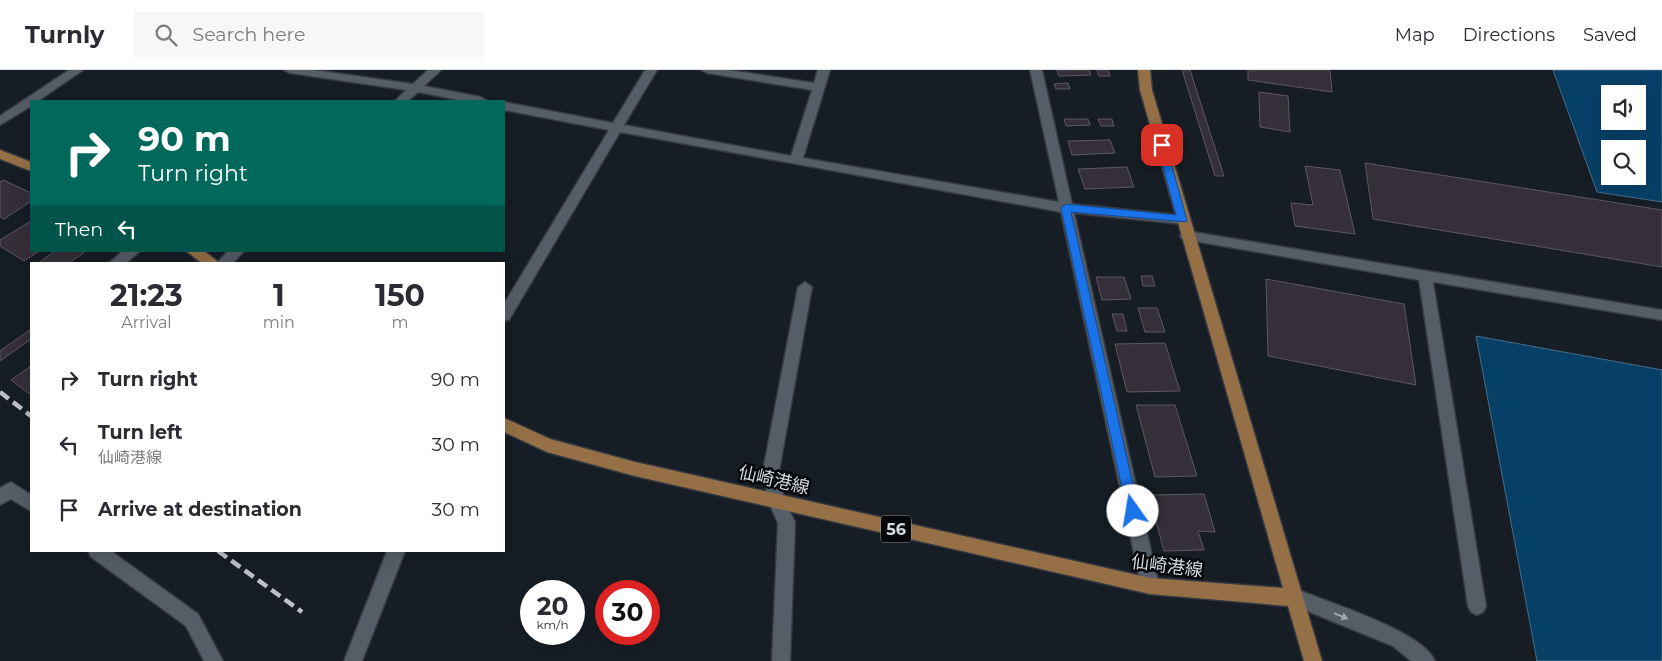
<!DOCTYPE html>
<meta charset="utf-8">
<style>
body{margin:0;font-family:Montserrat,"Noto Sans JP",sans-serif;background:#f7f7f7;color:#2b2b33;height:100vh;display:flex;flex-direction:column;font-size:19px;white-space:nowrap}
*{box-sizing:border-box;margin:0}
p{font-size:16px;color:#7c7c81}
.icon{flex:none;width:28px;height:28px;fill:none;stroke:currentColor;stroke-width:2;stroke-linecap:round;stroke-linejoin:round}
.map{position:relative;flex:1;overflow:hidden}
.sheet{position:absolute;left:30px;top:192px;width:475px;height:290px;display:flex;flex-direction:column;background:#fff;border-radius:0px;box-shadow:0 5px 20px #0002}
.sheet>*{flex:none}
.banner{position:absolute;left:30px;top:30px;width:475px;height:152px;border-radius:0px;box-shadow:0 5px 20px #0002;background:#00695c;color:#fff;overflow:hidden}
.buttons{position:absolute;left:1601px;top:15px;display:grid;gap:10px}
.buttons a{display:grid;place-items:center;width:45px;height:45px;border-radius:0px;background:#fff;box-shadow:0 5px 20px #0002;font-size:25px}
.speed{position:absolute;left:520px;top:510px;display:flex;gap:10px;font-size:25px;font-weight:700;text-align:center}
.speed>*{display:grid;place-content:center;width:65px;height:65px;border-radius:50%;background:#fff;box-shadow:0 5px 20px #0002;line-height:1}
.speed small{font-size:12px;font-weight:400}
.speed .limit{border:8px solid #d22;background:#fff;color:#111}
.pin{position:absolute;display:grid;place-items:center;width:42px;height:42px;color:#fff;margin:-21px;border-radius:10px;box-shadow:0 2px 8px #0006}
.me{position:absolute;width:55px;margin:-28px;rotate:347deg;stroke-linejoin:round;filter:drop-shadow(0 0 4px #0008)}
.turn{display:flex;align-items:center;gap:18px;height:105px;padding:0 25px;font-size:22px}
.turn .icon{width:65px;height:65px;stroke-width:2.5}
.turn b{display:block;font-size:35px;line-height:42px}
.then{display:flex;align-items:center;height:48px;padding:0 25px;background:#0003;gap:10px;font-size:19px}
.eta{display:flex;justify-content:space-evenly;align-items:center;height:85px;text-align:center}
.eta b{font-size:30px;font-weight:700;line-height:35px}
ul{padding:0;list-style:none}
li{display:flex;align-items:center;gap:15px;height:65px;padding:0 25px}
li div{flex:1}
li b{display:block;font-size:19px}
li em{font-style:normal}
header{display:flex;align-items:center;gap:30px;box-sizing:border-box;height:70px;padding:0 25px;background:#fff;border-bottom:1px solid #e1e1e2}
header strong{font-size:24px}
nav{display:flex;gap:28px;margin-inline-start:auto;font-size:18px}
.search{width:350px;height:45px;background:#f7f7f7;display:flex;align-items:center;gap:12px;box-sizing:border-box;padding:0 18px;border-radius:0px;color:#7c7c81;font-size:19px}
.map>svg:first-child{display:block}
.water{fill:#074067;stroke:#446e8b;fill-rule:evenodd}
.building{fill:#342f39;stroke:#5c5763}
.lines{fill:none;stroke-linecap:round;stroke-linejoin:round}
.minor-casing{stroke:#353940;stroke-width:3}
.major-casing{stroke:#353940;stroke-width:3}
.minor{fill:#555d67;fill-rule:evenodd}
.major{fill:#957047;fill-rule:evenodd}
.rail{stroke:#bcc1c7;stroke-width:4.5;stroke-dasharray:11 5.5;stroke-linecap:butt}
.oneway{fill:#a1a7ae}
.route{fill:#1a73e8;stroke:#114b97}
.labels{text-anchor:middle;stroke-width:5;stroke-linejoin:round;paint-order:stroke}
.shield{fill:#05070a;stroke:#95999e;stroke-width:1}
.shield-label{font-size:16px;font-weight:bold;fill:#d3d8de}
.street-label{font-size:18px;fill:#d3d8de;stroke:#05070a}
</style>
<header>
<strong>Turnly</strong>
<div class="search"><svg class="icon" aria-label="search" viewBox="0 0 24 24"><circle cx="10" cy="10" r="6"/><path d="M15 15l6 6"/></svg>Search here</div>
<nav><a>Map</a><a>Directions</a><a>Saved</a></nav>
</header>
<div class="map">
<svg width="1662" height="591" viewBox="0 0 1662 591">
<rect width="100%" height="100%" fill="#161d25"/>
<g class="water">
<path d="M1553,0H1662V132L1597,122ZM1610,24H1638V51H1610ZM1610,79H1638V106H1610Z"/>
<polygon points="1476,266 1662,300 1662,591 1537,591"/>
</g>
<g class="building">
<polygon points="1057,0 1089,0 1091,5 1059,6"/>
<polygon points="1097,0 1108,0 1110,6 1099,6"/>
<polygon points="1182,0 1190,0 1224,106 1215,106"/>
<polygon points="1248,0 1330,0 1332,22 1248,10"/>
<polygon points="1068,13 1070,19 1056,19 1054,14"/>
<polygon points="1259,22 1288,26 1290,62 1260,57"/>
<polygon points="1064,49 1088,49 1090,55 1066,56"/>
<polygon points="1098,49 1112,49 1114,56 1101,56"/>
<polygon points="1110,70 1115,83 1072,85 1068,71"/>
<polygon points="1365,93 1662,140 1662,197 1373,149"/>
<polygon points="1305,96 1340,100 1355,164 1295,156 1291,133 1313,135"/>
<polygon points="1127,97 1134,117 1085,119 1078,99"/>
<polygon points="3,110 31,123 31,131 4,149 0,147 0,112"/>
<polygon points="31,151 31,181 39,181 24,191 0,176 0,170"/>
<polygon points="55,181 86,181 68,194 37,194"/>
<polygon points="1141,206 1152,206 1155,216 1143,216"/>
<polygon points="1096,207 1124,207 1131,229 1102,230"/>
<polygon points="1266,209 1404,234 1416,315 1268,286"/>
<polygon points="1138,238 1157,238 1165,262 1145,262"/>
<polygon points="1112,244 1123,244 1127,261 1117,261"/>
<polygon points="31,259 31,269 0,291 0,281"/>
<polygon points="1165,273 1180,321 1127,322 1115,274"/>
<polygon points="31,296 31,325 11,310"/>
<polygon points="1136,335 1175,335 1197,406 1155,407"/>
<polygon points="1204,424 1215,462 1198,461 1204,480 1164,481 1149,425"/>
</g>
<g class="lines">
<defs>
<g id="minor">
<polygon points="69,0 83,0 38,31 31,31 31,36 0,55 0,46"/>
<polygon points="284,0 314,0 413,14 428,0 441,0 424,16 481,27 487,31 464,31 418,22 408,31 395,31 406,20 290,3"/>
<polygon points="645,0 657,0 624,55 791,86 812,20 707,3 701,0 729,0 814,13 818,0 830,0 803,88 1059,132 1030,0 1042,0 1072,134 1187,146 1189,149 1187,152 1182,154 1074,143 1159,516 1156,522 1150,524 1144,522 1141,516 1061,142 620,62 509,250 504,251 504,234 609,60 504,40 504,32 613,53"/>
<polygon points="1187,161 1662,240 1662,250 1433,212 1486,536 1483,542 1477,545 1471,542 1468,536 1419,210 1182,169 1180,166 1182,163"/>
<polygon points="123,181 140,181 125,194 108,194"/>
<polygon points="228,181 244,181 232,194 216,194"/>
<polygon points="805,212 812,217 779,401 784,430 795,452 790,591 772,591 778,453 768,431 763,401 798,217"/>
<polygon points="11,412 31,425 31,441 11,429 0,435 0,418"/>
<polygon points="88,481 111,481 198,544 223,591 204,591 186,556 91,487"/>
<polygon points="387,481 405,481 362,591 344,591"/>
<path d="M1296,519C1327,532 1423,561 1435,591H1411L1393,576L1290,534L1287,528L1290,522Z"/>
</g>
<g id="major">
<polygon points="1138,0 1150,0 1152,20 1322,591 1304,591 1288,536 1150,524 635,406 547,382 504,362 504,348 550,369 635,392 1150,508 1283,518 1140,20"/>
<polygon points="0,80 31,92 31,101 0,89"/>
<polygon points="186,181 204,181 221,194 203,194"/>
</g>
</defs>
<use href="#minor" class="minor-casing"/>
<use href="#major" class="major-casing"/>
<use href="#minor" class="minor"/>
<use href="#major" class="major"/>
<g class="rail">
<polyline points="0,322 31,346"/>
<polyline points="218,481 302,542"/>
</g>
</g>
<defs><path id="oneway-solid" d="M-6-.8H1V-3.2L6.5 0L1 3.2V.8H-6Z" transform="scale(1.25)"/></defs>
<use class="oneway" href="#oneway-solid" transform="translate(1341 546) rotate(22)"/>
<polygon class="route" points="1162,72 1166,75 1187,150 1186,152 1071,142 1139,441 1138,445 1133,446 1128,445 1127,441 1061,138 1066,134 1176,145 1157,75"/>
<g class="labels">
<rect class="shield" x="881" y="445.5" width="30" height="27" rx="4"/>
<g class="shield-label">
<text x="896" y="465">56</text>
</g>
<g class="street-label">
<text transform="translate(774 410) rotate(13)" y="6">仙崎港線</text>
<text transform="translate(1167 496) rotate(7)" y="6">仙崎港線</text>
</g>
</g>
</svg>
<div class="buttons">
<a><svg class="icon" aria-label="sound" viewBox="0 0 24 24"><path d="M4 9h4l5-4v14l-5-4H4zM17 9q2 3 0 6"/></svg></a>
<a><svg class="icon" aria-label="search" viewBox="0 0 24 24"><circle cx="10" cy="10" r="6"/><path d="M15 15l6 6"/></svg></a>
</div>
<div class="speed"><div>20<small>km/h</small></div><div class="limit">30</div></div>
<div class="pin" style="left:1162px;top:75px;background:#d93025"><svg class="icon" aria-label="arrive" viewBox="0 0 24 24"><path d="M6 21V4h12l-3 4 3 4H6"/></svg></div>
<svg class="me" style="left:1133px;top:441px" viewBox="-20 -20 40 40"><circle r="19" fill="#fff"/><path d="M0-13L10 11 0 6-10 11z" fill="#1a73e8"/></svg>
<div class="banner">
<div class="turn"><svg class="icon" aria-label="right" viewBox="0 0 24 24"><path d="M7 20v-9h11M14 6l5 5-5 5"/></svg><div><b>90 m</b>Turn right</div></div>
<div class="then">Then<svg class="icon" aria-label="left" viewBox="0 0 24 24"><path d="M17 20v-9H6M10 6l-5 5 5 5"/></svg></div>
</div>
<section class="sheet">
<div class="eta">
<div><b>21:23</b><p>Arrival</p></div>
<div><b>1</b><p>min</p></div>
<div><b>150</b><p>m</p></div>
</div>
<ul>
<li><svg class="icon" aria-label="right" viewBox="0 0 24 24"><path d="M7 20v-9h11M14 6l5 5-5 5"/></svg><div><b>Turn right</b></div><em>90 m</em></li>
<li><svg class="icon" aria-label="left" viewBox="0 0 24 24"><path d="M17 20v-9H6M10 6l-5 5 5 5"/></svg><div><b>Turn left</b><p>仙崎港線</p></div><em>30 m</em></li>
<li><svg class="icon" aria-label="arrive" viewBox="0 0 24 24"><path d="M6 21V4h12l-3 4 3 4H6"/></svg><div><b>Arrive at destination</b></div><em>30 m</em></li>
</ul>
</section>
</div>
